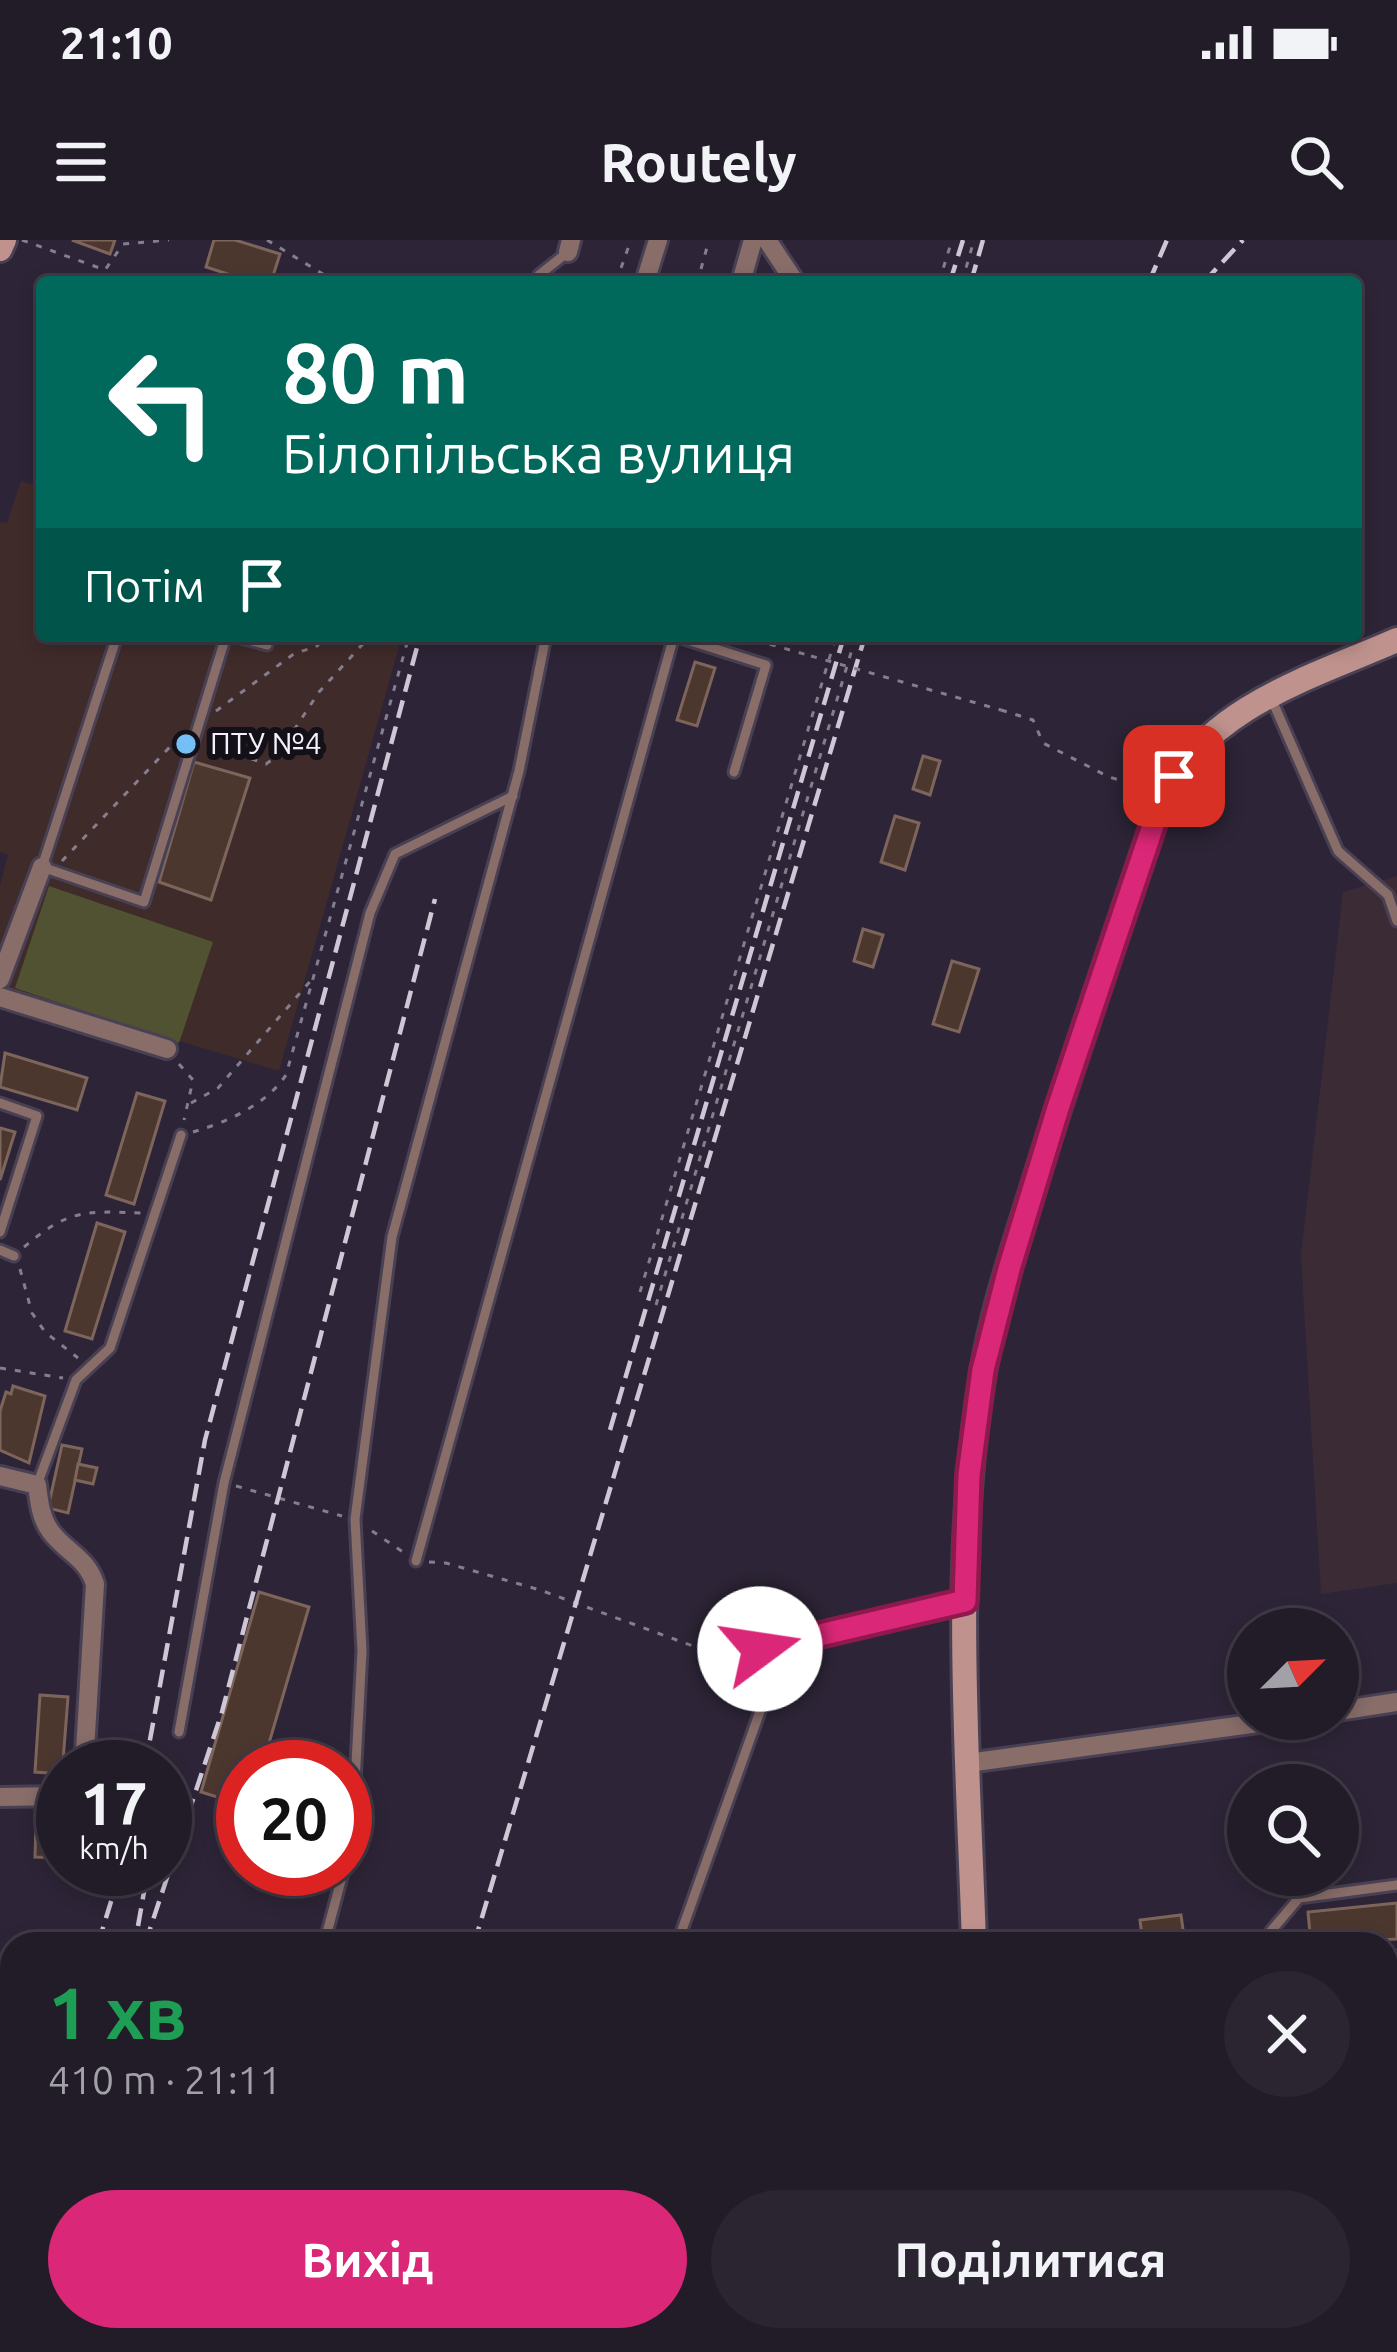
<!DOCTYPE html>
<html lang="uk">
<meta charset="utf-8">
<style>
body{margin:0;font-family:Ubuntu,sans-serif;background:#2a2531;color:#f1f3f6;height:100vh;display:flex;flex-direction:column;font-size:45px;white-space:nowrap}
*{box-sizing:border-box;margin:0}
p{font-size:39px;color:#a2a1a8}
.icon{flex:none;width:66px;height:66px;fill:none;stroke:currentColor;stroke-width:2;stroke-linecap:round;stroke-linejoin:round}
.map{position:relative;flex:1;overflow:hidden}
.side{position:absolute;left:0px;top:1692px;width:1398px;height:420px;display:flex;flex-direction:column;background:#221c29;border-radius:36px 36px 0 0;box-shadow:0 6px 18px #0003,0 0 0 3px #3f3a46}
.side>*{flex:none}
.guide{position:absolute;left:36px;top:36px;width:1326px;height:366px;border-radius:12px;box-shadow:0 6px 18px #0003,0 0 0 3px #3f3a46;background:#00695c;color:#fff;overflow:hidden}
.needle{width:78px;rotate:66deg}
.controls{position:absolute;left:1227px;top:1368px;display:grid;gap:24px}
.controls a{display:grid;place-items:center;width:132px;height:132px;border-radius:50%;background:#221c29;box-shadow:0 6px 18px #0003,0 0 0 3px #3f3a46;font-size:60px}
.speed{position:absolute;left:36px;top:1500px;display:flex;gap:24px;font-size:60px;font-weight:700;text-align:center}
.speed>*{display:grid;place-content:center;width:156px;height:156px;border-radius:50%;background:#221c29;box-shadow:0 6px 18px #0003,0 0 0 3px #3f3a46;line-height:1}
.speed small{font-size:30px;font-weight:400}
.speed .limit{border:18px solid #d22;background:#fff;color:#111}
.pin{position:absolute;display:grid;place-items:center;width:102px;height:102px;color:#fff;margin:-51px;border-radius:24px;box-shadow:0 6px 18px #0006}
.me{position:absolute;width:132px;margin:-66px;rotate:76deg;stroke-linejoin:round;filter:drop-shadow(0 0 9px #0008)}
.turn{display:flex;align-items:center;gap:42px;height:252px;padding:0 48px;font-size:54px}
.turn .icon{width:156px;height:156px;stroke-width:2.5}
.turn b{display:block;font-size:84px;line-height:102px}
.then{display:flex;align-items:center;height:114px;padding:0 48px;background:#0003;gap:24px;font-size:45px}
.round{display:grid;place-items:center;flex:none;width:126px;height:126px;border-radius:63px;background:#2a2531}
.head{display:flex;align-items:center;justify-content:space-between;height:204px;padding:0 48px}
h1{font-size:72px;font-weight:600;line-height:90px;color:#1e9e55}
.cta{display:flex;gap:24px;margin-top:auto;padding:24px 48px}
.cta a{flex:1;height:138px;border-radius:72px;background:#db2777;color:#fff;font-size:48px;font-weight:600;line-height:138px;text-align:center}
.cta a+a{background:#2a2531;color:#f1f3f6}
.status{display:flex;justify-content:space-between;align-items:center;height:84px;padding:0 60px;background:#221c29;direction:ltr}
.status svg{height:33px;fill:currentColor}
header{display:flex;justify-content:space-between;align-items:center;height:156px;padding:0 48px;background:#221c29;font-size:54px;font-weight:600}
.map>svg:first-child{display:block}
.industrial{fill:#3b2b35}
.education{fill:#3f2b2a}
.green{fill:#515231}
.building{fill:#4c372e;stroke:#7d655c;stroke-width:3}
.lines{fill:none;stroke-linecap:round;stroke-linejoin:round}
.lane-casing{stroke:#494153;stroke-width:15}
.street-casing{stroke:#494153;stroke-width:24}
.secondary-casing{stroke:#494153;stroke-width:30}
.path{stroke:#857e8e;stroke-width:3;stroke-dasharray:6 9;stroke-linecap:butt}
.lane{stroke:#886d69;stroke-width:9}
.street{stroke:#886d69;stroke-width:18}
.secondary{stroke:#bf928d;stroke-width:24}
.rail{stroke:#cec8d6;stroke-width:4.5;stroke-dasharray:18 9;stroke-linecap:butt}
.path-bridge{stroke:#857e8e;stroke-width:3;stroke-dasharray:6 9;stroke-linecap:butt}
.route-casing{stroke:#8e194d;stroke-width:30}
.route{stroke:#db2777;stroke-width:21}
.poi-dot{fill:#74c0f6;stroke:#141018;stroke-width:4.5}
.labels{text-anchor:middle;stroke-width:12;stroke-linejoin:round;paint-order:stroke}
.poi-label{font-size:30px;fill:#f5f0fc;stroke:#141018;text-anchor:start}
</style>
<div class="status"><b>21:10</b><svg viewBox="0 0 49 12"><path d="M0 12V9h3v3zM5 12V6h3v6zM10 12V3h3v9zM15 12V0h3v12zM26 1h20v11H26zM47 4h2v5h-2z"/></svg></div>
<header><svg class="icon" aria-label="menu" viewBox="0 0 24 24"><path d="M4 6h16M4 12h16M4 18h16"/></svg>Routely<svg class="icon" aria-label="search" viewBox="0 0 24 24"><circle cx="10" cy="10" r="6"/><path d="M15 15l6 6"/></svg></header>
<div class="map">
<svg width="1397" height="2112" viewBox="0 0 1397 2112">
<rect width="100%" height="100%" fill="#2d2537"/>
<polygon class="industrial" points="1397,636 1397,1343 1321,1354 1301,1015 1343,652"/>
<polygon class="education" points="21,241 42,248 42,396 402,396 279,831 0,747 0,646 8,615 0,612 0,282 7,283"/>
<polygon class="green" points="49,646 213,702 179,803 15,748"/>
<g class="building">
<polygon points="72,0 115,0 110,14"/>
<polygon points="214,0 235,0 280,14 271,42 236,42 237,37 206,27"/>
<polygon points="695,422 715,428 697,486 677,480"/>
<polygon points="923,516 940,521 930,555 913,549"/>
<polygon points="194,522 250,538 211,660 159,642"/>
<polygon points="895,576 919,583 905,630 881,622"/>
<polygon points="863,689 883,695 873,727 854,721"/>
<polygon points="952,721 979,729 959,792 933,784"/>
<polygon points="5,813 87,838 77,870 0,847"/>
<polygon points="137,853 165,861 134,964 106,955"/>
<polygon points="0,888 15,892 0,940"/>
<polygon points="97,983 125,992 92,1099 65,1091"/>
<polygon points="13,1146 45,1156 29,1223 0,1210 0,1171 6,1152 11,1154"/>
<polygon points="62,1205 82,1209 68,1273 48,1268"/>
<polygon points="78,1224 97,1228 93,1244 75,1240"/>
<polygon points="259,1352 309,1367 262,1527 243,1527 243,1565 201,1552"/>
<polygon points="40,1455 68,1457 62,1534 35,1532"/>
<polygon points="36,1582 62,1582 61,1618 35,1617"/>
<polygon points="1397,1663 1397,1699 1311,1704 1308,1672"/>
<polygon points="1181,1675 1185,1704 1143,1704 1140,1680"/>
<polygon points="1397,2047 1397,2085 1386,2086 1386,2049"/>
</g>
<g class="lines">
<defs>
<g id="lane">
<polyline points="536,42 539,35 568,12"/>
<polyline points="117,396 42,627 144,662 226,396"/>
<polyline points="234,396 267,405"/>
<polyline points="675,396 766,425 734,532"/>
<polyline points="1272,460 1338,611 1388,655 1397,681"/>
<polyline points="0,863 37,876 0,992"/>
<polyline points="0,1010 14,1016"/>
<polyline points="37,1245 76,1140 110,1108 181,895"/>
<polyline points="416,1321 674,396"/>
<polyline points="760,1409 960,1362"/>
<polyline points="179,1492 224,1243 370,673 395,614 513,556"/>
<polyline points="345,1626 352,1599 362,1411 355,1279 392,997 519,531 546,396"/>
<polyline points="324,1704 344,1629"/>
<polyline points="677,1704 784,1404"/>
<polyline points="1267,1704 1271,1691 1299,1658 1397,1645"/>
<polyline points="1386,1717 1397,1716"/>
<polyline points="1386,2019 1397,2029"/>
<polyline points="1240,2100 1241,2112"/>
<polyline points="492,2112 495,2100"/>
</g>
<g id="street">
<polyline points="767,0 795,42"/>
<polyline points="568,12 571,0"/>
<polyline points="645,42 658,0"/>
<polyline points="741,42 753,0"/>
<polyline points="0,739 42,627"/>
<polyline points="0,757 167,809"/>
<path d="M0,1236L37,1245C39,1262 41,1279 51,1292C66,1312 87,1318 95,1344L84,1527"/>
<polyline points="1338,1471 1397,1462"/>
<polyline points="968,1523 1288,1479"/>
<polyline points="0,1557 63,1556"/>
<polyline points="1386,1872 1397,1871"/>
<polyline points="807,2112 808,2100"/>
</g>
<g id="secondary">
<polyline points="0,9 4,0"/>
<path d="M974,1704C968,1515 951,1321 983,1133C994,1065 1018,998 1038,932C1078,805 1121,679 1164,553C1213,465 1310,438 1397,400"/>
<polyline points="1010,2100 1011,2112"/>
</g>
</defs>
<use href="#lane" class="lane-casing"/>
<use href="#street" class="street-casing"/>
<use href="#secondary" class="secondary-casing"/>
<g class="path">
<polyline points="22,0 105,30 123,4 169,0"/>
<polyline points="267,0 336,42"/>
<polyline points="701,29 709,0"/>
<polyline points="616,42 631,0"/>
<polyline points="939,42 952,0"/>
<polyline points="962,42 974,0"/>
<polyline points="741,396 811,416"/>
<polyline points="1001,470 1033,480 1043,503 1109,537 1141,546"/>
<polyline points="216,471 295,413 316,407 326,396"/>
<polyline points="209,504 266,524 277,516 319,452 370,396"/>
<polyline points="62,621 183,493"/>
<polyline points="179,824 193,840 184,880"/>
<polyline points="191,863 218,848 313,738"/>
<path d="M193,892C227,882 266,865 286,835L409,396"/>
<path d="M24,1007C69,969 84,971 141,973"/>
<polyline points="20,1029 32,1073 45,1092 78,1118"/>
<polyline points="640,1052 836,396"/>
<polyline points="656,1065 856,396"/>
<polyline points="0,1128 63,1138"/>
<polyline points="236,1246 342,1276"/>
<polyline points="372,1291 403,1312"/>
<polyline points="429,1322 446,1323 540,1350 704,1410 746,1409"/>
</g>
<use href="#lane" class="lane"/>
<use href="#street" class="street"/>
<use href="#secondary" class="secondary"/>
<g class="rail">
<polyline points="950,42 963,0"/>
<polyline points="971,42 983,0"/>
<polyline points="1149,42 1167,0"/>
<polyline points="1204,42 1243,0"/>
<polyline points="610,1190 844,396"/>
<polyline points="145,1527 205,1200 420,396"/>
<polyline points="138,1686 148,1629"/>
<polyline points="98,1704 121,1629"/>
<polyline points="145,1704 222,1472 435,659"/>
<polyline points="474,1704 865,396"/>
<polyline points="0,1926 12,1904"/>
<polyline points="22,2112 26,2100"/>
<polyline points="352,2112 355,2100"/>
</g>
<polyline class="path-bridge" points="811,416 1001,470"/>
</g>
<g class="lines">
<defs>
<polyline id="route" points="760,1409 965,1361 969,1235 983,1130 1009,1029 1058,868 1164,553 1174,536"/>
</defs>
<use href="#route" class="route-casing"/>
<use href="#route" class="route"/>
</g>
<circle class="poi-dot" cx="186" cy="504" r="12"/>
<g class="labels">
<g class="poi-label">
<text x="210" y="514">ПТУ №4</text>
</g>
</g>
</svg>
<div class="controls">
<a><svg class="needle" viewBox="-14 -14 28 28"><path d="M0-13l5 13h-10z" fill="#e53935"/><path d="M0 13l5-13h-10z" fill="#a2a1a8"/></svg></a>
<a><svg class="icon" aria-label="search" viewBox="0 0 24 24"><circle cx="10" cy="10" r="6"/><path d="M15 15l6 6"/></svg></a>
</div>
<div class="speed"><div>17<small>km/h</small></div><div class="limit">20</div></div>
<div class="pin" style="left:1174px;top:536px;background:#d93025"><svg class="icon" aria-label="arrive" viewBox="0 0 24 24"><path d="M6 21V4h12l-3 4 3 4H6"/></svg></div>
<svg class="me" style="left:760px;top:1409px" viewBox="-20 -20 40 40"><circle r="19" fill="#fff"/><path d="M0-13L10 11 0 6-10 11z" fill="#db2777"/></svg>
<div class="guide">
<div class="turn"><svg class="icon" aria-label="left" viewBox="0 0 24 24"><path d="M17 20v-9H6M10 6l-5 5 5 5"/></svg><div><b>80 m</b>Білопільська вулиця</div></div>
<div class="then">Потім<svg class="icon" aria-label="arrive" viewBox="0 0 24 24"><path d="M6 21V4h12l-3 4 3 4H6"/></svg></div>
</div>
<section class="side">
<div class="head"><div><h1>1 хв</h1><p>410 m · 21:11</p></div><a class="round"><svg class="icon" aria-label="close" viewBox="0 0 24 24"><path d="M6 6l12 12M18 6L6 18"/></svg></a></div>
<div class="cta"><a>Вихід</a><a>Поділитися</a></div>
</section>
</div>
